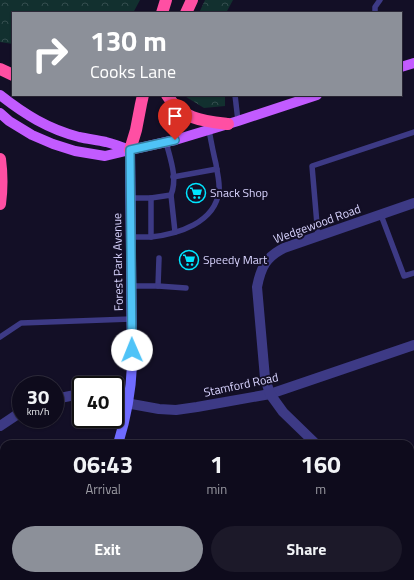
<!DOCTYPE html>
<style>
body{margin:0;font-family:"Titillium Web",sans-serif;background:#1c1929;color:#f1f3f6;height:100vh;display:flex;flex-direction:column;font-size:15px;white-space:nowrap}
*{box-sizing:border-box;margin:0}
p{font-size:13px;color:#9b9ba3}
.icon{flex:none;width:22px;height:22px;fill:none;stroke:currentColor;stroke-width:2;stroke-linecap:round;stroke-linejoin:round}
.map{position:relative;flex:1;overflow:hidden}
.sheet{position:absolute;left:0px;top:440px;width:414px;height:140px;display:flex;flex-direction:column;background:#0e0b1c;border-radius:12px 12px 0 0;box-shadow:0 1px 3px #0004,0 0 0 1px #2e2b3b}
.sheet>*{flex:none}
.top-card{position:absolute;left:12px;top:12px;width:390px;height:84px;border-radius:0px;box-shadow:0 1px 3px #0004,0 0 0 1px #2e2b3b;background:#8c9099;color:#fff;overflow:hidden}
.speed{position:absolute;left:12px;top:376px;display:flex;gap:8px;font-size:20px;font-weight:700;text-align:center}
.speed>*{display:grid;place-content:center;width:52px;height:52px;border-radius:50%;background:#0e0b1c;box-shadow:0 1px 3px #0004,0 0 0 1px #2e2b3b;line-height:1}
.speed small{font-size:10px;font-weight:400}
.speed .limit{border:2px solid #111;border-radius:6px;background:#fff;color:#111}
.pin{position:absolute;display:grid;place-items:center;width:34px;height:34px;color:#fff;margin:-41px -17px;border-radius:50% 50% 50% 0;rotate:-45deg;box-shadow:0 0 4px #0007}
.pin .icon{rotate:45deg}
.me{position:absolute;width:44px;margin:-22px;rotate:359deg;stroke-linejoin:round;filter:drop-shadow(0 0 3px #0008)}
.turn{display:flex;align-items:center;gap:14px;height:84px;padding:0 12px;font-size:18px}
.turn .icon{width:52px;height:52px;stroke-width:2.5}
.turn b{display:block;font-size:28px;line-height:34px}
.eta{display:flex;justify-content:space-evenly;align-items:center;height:68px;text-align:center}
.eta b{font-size:24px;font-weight:700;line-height:28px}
.button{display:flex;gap:8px;margin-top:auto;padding:8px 12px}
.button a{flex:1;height:46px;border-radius:24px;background:#8c9099;color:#fff;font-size:16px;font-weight:700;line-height:46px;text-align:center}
.button a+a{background:#1c1929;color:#f1f3f6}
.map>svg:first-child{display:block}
.forest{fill:url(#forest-crowns)}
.park{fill:url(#park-dots)}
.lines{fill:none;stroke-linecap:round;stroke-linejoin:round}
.lane{stroke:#3d3a85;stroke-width:5.5}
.street{stroke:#3d3a85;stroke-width:10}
.secondary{stroke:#6f6bff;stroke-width:10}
.primary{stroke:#c25bff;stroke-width:10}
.highway{stroke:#ff4fa3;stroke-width:12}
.route-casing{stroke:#337fa1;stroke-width:10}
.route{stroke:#4fc3f7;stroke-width:7}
.labels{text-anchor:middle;stroke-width:4;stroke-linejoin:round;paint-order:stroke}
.poi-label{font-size:12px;fill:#d9d4ff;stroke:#130f26;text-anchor:start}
.street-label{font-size:12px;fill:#d9d4ff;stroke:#130f26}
</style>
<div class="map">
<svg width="414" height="580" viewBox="0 0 414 580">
<defs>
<pattern id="forest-crowns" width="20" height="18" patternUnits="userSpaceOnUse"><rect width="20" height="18" fill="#12302f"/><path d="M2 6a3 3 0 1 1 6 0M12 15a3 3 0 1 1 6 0" fill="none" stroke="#344d4e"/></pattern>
<pattern id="park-dots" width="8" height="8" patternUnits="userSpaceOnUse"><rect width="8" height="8" fill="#12302f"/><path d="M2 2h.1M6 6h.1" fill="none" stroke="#344d4e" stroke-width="1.8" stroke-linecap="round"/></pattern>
</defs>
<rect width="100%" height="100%" fill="#130f26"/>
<g class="forest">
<polygon points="0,0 140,0 133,13 13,13 13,44 0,42"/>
<polygon points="205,0 233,0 226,13 199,13"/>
<polygon points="183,95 225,95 225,106 204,108"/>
</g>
<polygon class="park" points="258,576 331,576 335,580 259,580"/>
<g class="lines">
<g class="lane">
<polyline points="375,13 375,7 380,0"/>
<polyline points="235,95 238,121"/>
<path d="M166,142C170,158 178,178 171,195"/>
<polyline points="173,177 217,169"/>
<polyline points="130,198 151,198 151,237 131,237"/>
<polyline points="151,198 171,195 175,232"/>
<polyline points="381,215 404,276 414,273"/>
<polyline points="318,236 312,166 414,132"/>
<path d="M151,237C178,234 215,223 219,191C220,182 217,172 216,164C213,152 211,141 209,130"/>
<polyline points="131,286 158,286 159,258"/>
<polyline points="158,286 186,288"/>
<polyline points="0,337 21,323 131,319"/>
<polyline points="0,523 4,519"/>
</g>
<g class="street">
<polyline points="55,399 75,395 81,396"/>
<polyline points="115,401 159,409 176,410 197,407 270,394 414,345"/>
<polyline points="0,426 21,412"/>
<path d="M316,444L283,412L270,394L265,378L257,287C261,267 266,257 284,248L414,203"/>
<polyline points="410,497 414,496"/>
<polyline points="410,542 414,547"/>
</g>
<g class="secondary">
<path d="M118,444C126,418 131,393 132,365L130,150"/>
<polyline points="78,580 79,576"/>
</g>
<g class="primary">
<polyline points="401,67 414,63"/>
<path d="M0,95C24,114 48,129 79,137C88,139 97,140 106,142C114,144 122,147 130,150"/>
<polyline points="0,113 9,121 32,135 53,144 75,151 105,156 130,150 175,140 238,121 317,95"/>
</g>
<g class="highway">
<polyline points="162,13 166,0"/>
<polyline points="186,13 192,0"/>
<polyline points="0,69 13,75"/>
<path d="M167,95C181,119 203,121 228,124"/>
<polyline points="130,150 136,130 141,104 143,95"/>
<path d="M0,159C2,174 2,189 0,204"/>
</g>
</g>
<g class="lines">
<defs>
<polyline id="route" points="132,350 130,150 175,140"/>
</defs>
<use href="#route" class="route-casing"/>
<use href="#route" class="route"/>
</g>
<defs>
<symbol id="supermarket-ring" viewBox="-11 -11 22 22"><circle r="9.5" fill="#130f26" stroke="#00e5ff" stroke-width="1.5"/><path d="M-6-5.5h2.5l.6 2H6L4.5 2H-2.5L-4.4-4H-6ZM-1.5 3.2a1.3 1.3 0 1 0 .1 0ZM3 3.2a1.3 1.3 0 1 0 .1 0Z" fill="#00e5ff"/></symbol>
</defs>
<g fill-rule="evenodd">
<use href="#supermarket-ring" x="185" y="182" width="22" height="22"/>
<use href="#supermarket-ring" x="178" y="249" width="22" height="22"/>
</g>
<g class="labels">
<g class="poi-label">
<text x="210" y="197">Snack Shop</text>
<text x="203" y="264">Speedy Mart</text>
</g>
<g class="street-label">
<text transform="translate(317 224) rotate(-20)" y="4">Wedgewood Road</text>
<text transform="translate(118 262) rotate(-91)" y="4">Forest Park Avenue</text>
<text transform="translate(241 385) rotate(-12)" y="4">Stamford Road</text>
</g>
</g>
</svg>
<div class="speed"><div>30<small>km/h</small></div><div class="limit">40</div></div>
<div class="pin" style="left:175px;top:140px;background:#d93025"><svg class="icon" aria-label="arrive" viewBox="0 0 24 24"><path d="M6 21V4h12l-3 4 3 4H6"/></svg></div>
<svg class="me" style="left:132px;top:350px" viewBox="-20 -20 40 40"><circle r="19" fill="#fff"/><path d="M0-13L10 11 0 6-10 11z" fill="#4fc3f7"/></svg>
<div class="top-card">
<div class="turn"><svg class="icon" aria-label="right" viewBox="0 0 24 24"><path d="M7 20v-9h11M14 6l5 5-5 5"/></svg><div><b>130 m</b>Cooks Lane</div></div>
</div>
<section class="sheet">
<div class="eta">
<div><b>06:43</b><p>Arrival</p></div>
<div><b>1</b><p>min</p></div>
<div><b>160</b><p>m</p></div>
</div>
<div class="button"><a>Exit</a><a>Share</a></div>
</section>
</div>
